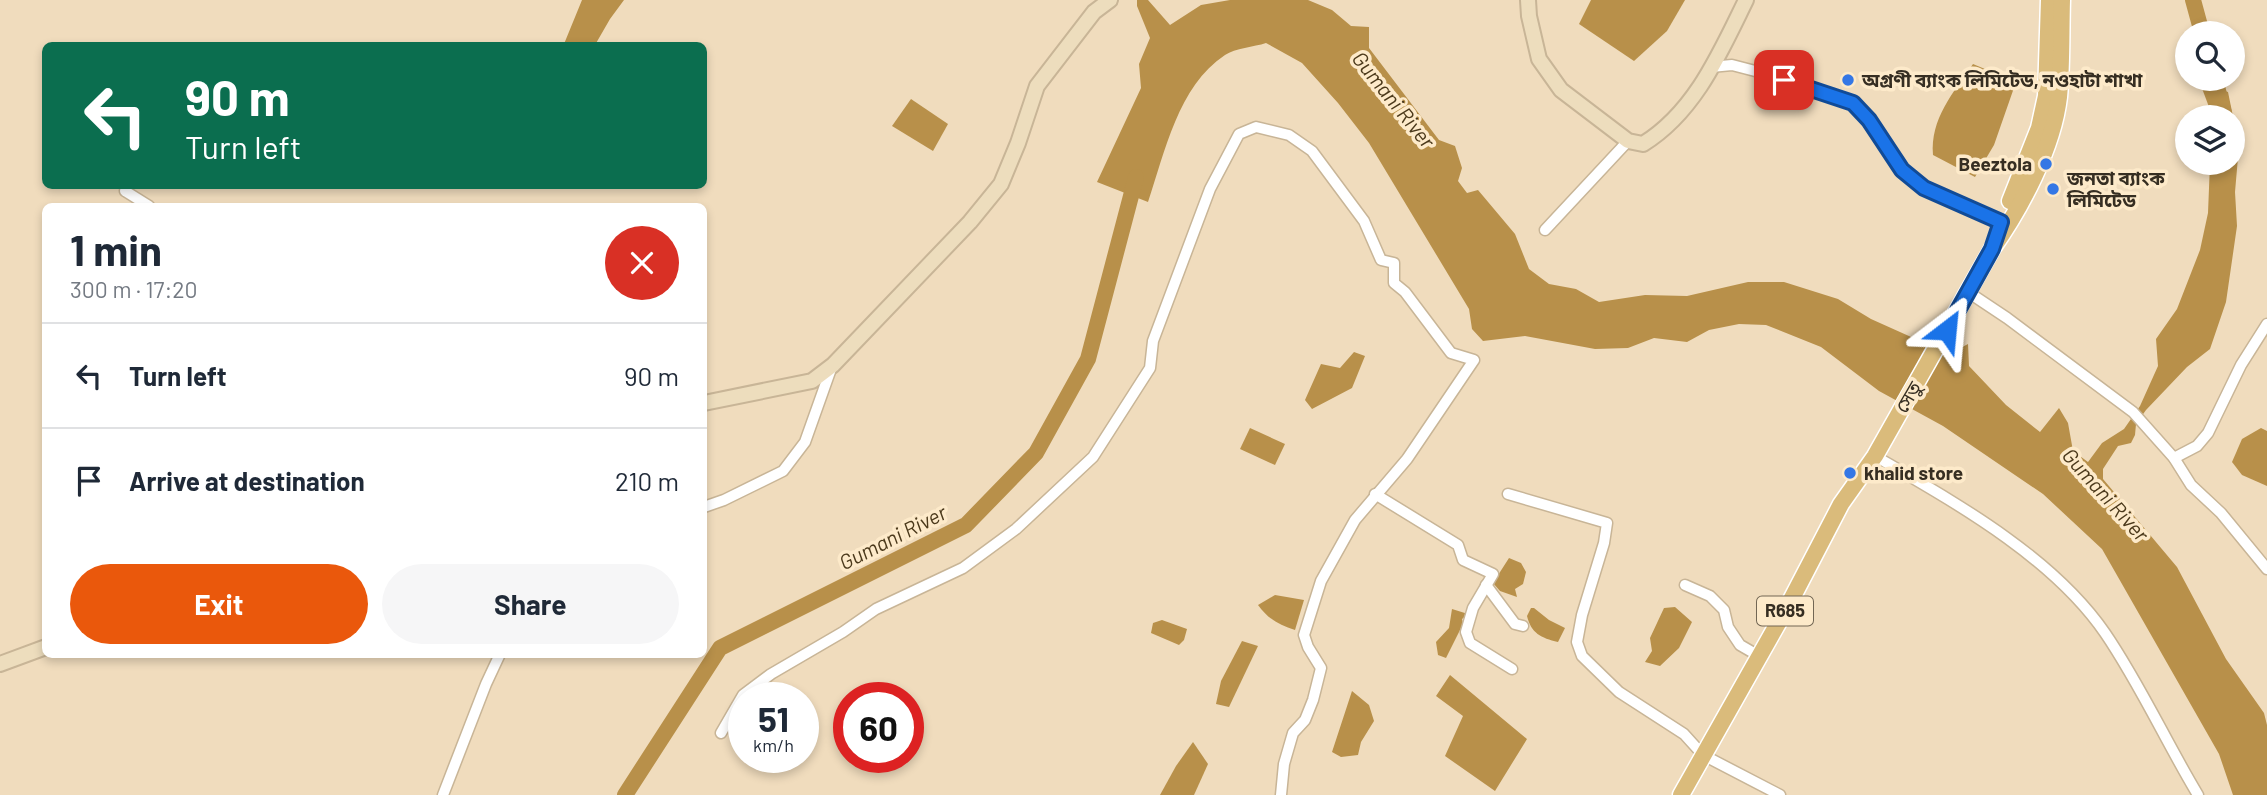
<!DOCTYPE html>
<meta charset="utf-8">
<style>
body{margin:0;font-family:Barlow,"Noto Sans Bengali",sans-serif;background:#f6f6f7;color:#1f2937;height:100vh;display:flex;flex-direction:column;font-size:26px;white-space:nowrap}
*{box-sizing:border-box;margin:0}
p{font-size:23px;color:#747a83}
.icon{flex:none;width:38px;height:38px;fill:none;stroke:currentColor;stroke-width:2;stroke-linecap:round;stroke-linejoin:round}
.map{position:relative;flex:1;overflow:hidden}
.drawer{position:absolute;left:42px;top:203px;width:665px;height:455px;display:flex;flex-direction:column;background:#fff;border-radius:10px;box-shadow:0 4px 10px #0003}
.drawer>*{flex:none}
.guide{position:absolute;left:42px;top:42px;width:665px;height:147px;border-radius:10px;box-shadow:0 4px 10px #0003;background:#0b6e4f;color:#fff;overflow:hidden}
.buttons{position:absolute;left:2175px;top:21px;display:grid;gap:14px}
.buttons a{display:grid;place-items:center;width:70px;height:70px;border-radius:50%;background:#fff;box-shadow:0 4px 10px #0003;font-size:35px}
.speed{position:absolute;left:728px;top:682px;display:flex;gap:14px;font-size:35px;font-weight:700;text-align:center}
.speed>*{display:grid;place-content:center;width:91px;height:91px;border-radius:50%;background:#fff;box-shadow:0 4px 10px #0003;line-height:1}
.speed small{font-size:18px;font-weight:400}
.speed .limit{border:10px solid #d22;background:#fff;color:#111}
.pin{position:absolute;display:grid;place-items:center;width:60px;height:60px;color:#fff;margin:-30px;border-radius:14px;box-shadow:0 4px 10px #0006}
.me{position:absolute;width:77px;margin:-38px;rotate:29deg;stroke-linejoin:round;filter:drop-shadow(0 0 5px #0008)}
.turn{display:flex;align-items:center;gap:24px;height:147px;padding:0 28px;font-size:32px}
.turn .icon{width:91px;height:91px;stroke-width:2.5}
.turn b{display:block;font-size:49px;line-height:60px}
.round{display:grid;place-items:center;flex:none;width:74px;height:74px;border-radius:37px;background:#f6f6f7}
.head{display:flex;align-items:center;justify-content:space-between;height:119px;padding:0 28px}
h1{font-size:42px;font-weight:700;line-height:52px}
.primary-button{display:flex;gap:14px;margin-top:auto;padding:14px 28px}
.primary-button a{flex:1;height:80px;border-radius:42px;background:#ea580c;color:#fff;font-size:28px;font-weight:700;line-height:80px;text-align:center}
.primary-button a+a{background:#f6f6f7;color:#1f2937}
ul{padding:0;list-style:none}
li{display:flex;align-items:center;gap:21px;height:105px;padding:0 28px;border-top:2px solid #e0e1e3}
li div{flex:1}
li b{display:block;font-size:26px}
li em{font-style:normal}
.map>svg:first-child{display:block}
.water{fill:#b8904a}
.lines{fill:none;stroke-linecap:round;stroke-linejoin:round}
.river{stroke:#b8904a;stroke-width:16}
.street-casing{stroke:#c8b597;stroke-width:13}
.secondary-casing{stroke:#c8b597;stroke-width:18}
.primary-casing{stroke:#fff;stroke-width:19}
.street{stroke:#fff;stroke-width:10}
.secondary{stroke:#edddbd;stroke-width:14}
.primary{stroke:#dabb7b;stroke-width:16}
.route-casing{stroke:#114b97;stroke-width:18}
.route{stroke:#1a73e8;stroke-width:12}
.poi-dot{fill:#3477e5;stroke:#fdeaca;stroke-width:2.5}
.labels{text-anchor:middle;stroke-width:7;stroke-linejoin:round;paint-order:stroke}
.shield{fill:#fdeaca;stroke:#726654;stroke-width:2}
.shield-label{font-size:18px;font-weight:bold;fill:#362e22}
.poi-label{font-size:19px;font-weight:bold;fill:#362e22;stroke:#fdeaca;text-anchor:start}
.street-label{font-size:19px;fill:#362e22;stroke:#fdeaca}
.water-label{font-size:21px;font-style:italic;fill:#4b391b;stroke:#fdeaca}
</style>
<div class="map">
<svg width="2267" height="795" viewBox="0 0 2267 795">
<rect width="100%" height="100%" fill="#f0dcbd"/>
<g class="water">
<polygon points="582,0 624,0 610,19 595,45 568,45 564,44"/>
<path d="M1137,0H1148L1170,25L1201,5L1230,0H1308L1332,10L1351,26L1369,27V48L1439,140L1455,146L1462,168L1458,181L1467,193L1478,190L1515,234L1529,269L1549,284L1576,289L1599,302L1645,295L1687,296L1748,282H1784L1838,299L1871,319L1949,354L1968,344L1969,366L2006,405L2040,432L2059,408L2068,423L2073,451L2088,462L2102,443L2124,429L2140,406L2158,366L2156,339L2177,309L2200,250L2208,213L2210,163H2233V117H2210L2209,107L2200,83L2228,92L2239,146L2235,192L2237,226L2226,302L2210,349L2187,367L2146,410L2136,424L2135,435L2131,443L2118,446L2103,469V479L2177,567L2226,659L2264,713L2267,725V795H2233L2219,754L2102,549L2043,494L1943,426L1879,391L1821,347L1766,325L1739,324L1709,330L1687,342L1654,338L1628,348L1595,349L1525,336L1483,341L1472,329L1469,309L1369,143L1338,103L1302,63L1266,43C1254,47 1235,48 1225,55C1178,86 1165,152 1148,202L1097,182L1141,88L1139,64L1150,38L1137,6Z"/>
<polygon points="1591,0 1685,0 1667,31 1634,61 1579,24"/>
<path d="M1973,64L2016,82L1994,145L1975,177L1933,155C1930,119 1953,93 1973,64Z"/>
<polygon points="911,99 948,124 933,151 892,126"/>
<polygon points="1354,352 1365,356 1352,388 1312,409 1305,400 1321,364 1340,368"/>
<polygon points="1250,428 1285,444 1275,465 1240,449"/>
<polygon points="2261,428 2267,431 2267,486 2242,475 2232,462 2242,439"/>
<polygon points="1509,558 1521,563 1526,572 1523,584 1515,589 1517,597 1500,591 1493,583"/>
<path d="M1275,595L1304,600L1295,630C1279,625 1268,619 1258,605Z"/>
<polygon points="1675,607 1692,622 1679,648 1660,666 1645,662 1652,651 1650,638 1664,608"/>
<path d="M1531,608H1534L1549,620L1565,628L1558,642C1541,638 1531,633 1527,616Z"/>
<polygon points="1452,609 1468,614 1462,619 1464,628 1461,628 1446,658 1438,655 1436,642 1449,628"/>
<polygon points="1162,620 1187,629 1184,640 1179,645 1151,633 1153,623"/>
<polygon points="1242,641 1258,646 1229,707 1216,704 1221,681"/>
<polygon points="1450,675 1527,739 1495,791 1445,756 1463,716 1436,696"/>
<polygon points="1352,691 1369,705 1374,721 1361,742 1358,755 1341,757 1332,752"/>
<polygon points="1193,742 1208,764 1194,795 1160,795 1176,766"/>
</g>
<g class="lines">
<g class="river">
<polyline points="2193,0 2202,33"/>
<polyline points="2215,79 2225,117"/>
<polyline points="625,795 720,648 966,525 1036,453 1088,359 1136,177"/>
</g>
<defs>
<g id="street">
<polyline points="1711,67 1732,65 1759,72 1853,103 1869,120 1902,170 1924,188 2008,226"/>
<polyline points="125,191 149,206"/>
<polyline points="1545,230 1628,141"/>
<polyline points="1968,292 2007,318 2133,412 2174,458 2191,485 2221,513 2267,569"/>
<path d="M1875,456C1954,502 2052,556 2105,633C2140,684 2166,742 2198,795"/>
<polyline points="2174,458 2197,446 2208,433 2241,365 2267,324"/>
<polyline points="1375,494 1458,545 1463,560 1493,574 1473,608 1466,632 1470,643 1512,669"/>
<polyline points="1508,494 1607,523 1604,543 1582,615 1577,642 1582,656 1619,692 1684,734 1703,755 1780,795"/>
<polyline points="704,507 724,500 783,471 805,442 832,366"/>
<polyline points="1486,585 1515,624 1523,626"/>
<polyline points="1685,585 1710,596 1724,610 1728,627 1740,645 1759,656"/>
<polyline points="721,733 743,695 771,674 843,632 876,609 963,568 1016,529 1093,457 1150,368 1153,341 1210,189 1239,134 1256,127 1289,135 1312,151 1364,221 1381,260 1394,263 1394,283 1405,292 1451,353 1474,360 1407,459 1355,520 1321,581 1304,635 1308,647 1321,668 1313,700 1305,720 1293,733 1284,764 1281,795"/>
<polyline points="443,795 486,684 500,654"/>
</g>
<g id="secondary">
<path d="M1528,0L1529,16L1539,59L1561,90L1628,141L1643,144C1695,112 1720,53 1746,0"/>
<polyline points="704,403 812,381 833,365 970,222 1001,184 1018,143 1037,86 1094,12 1110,0"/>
<polyline points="0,664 46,647"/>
</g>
<g id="primary">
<polyline points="2010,201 2039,128 2046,96 2049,0"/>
<path d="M1681,795L1790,602L1841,504L1875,456L1992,249C2021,208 2053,148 2059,97C2062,65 2061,32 2062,0"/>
</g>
</defs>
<use href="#street" class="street-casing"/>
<use href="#secondary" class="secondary-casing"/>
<use href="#primary" class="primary-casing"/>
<use href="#street" class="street"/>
<use href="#secondary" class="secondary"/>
<use href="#primary" class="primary"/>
</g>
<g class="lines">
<defs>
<polyline id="route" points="1784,80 1853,103 1869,120 1902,170 1924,188 2001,222 1992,249 1947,330"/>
</defs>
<use href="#route" class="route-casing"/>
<use href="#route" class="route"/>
</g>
<g class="poi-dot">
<circle cx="1848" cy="80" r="7"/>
<circle cx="2046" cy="164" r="7"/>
<circle cx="2053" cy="189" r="7"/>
<circle cx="1850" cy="473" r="7"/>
</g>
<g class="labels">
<rect class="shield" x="1757" y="596.5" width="56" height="29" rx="5"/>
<g class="shield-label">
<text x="1785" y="617">R685</text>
</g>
<g class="poi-label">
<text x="1862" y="87">অগ্রণী ব্যাংক লিমিটেড, নওহাটা শাখা</text>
<text x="2032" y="171" text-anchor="end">Beeztola</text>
<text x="2067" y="185">জনতা ব্যাংক<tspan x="2067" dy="22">লিমিটেড</tspan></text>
<text x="1864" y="480">khalid store</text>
</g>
<g class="street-label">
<text transform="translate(1908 397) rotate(-60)" y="7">সেতু</text>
</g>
<g class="water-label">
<text transform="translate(1393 100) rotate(51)" y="7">Gumani River</text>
<text transform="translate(2105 495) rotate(48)" y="7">Gumani River</text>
<text transform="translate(893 538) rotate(-27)" y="7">Gumani River</text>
</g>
</g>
</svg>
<div class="buttons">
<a><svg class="icon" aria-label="search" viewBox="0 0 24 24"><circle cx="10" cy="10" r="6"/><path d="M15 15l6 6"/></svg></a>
<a><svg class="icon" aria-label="layers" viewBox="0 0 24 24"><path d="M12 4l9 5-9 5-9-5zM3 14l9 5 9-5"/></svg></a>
</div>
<div class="speed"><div>51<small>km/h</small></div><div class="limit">60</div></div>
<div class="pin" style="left:1784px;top:80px;background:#d93025"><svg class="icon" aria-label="arrive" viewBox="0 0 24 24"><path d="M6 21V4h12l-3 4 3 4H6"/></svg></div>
<svg class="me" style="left:1947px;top:330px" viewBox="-20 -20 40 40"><path d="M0-17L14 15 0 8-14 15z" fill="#1a73e8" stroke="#fff" stroke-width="4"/></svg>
<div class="guide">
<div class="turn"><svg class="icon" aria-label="left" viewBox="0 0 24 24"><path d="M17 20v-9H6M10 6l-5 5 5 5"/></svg><div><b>90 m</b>Turn left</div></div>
</div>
<section class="drawer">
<div class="head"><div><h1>1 min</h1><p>300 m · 17:20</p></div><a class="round" style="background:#d93025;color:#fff"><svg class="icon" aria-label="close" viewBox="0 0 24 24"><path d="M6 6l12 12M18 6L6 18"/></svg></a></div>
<ul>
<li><svg class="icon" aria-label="left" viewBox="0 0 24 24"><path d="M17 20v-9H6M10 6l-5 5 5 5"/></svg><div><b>Turn left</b></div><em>90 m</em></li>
<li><svg class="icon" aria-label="arrive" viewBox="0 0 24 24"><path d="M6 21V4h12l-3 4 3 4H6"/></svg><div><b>Arrive at destination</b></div><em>210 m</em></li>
</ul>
<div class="primary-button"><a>Exit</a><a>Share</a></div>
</section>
</div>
